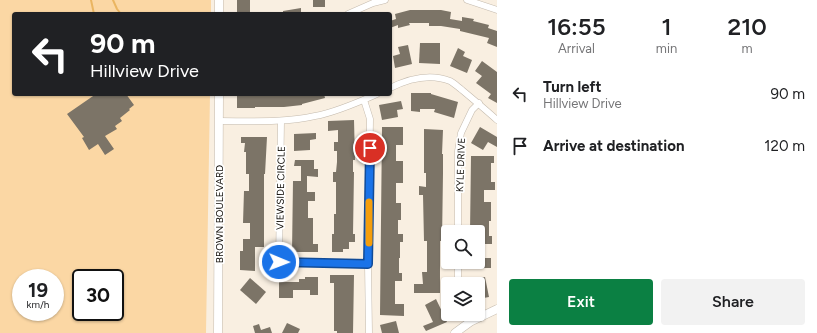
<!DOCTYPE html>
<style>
body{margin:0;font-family:Figtree,sans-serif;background:#f2f2f2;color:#202124;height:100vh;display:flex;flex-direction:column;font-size:15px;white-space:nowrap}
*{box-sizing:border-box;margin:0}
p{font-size:13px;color:#757577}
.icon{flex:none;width:22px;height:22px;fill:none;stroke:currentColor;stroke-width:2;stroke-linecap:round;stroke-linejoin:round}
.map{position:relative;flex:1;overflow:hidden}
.sheet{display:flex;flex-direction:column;background:#fff;width:320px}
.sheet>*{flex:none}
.top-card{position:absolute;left:12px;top:12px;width:380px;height:84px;border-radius:4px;box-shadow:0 1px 3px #0004;background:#202124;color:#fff;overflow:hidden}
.controls{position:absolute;left:441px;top:225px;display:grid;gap:8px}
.controls a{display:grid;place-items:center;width:44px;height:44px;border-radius:4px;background:#fff;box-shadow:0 1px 3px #0004;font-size:20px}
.speed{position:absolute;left:12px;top:269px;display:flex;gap:8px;font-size:20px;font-weight:700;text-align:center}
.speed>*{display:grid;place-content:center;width:52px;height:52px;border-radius:50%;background:#fff;box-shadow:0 1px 3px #0004;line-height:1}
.speed small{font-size:10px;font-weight:400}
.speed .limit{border:2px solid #111;border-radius:6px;background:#fff;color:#111}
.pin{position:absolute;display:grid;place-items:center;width:34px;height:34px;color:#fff;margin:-17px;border:2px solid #fff;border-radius:50%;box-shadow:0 1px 4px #0007}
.me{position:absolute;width:44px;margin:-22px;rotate:91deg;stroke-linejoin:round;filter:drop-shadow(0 0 3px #0008)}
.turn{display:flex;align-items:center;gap:14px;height:84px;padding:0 12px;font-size:18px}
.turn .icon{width:52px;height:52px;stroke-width:2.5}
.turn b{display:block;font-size:28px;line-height:34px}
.eta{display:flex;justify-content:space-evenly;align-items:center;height:68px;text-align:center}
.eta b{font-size:24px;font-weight:600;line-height:28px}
.primary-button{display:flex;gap:8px;margin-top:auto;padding:8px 12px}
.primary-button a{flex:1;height:46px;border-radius:4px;background:#0b8043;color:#fff;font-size:16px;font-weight:600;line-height:46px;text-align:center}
.primary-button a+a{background:#f2f2f2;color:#202124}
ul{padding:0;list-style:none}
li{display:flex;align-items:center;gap:12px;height:52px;padding:0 12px}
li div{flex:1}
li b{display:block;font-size:15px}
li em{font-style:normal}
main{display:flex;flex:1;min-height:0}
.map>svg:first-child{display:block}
.green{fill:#fbd7a4;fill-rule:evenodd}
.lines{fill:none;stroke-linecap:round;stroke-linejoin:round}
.stream{stroke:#eab561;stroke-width:2}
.building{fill:#7c7467}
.minor-casing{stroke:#c4baad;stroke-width:7}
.tertiary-casing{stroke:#c4baad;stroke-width:9}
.minor{stroke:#fff;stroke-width:6}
.tertiary{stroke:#fff;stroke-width:8}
.route-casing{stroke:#114b97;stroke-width:10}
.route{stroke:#1a73e8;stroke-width:7}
.slow{stroke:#f59e0b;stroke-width:7}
.labels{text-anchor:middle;stroke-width:3.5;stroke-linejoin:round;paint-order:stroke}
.street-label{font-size:10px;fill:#100d08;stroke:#fff}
</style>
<main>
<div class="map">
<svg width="497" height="333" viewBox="0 0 497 333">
<rect width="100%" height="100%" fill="#f9efe1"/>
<path class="green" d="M0,0H211V14H14V94H210L206,333H0ZM21,278H55V312H21ZM81,278H115V312H81Z"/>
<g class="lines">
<g class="stream">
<polyline points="91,0 94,14"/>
<polyline points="113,0 117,9 121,14"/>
</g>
</g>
<g class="building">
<rect x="237" y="0" width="13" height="14"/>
<rect x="313" y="0" width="12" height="7"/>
<polygon points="301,8 301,14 283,14 283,11"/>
<polygon points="410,10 441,10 451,12 450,19 462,21 462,17 474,19 473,21 489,25 488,28 497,31 497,47 487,43 489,38 460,31 460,29 441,26 429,26 429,23 409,23 410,25 398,28 398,25 390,28 390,21 396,19 395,14"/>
<polygon points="420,43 440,43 440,64 419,63"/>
<polygon points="408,45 412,64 395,68 393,56 400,54 398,47"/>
<polygon points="458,48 465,52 463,56 472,60 467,73 450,66"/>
<polygon points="482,61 497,72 497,103 488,98 491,94 476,83 482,76 475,71"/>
<polygon points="411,93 431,93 431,94 458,102 454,118 434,112 435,109 420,109 420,112 411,111"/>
<polygon points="96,94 126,94 134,105 129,109 130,110 120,118 122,121 115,126 117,129 105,136 114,149 105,155 98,144 89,150 82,138 84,137 67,114"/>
<polygon points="237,94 324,94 325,98 302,104 302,105 284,107 255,107 255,108 237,108"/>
<polygon points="401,101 403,109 397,110 398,117 382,120 379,105"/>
<polygon points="354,120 355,160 353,160 353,172 354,172 353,234 355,234 355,242 349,242 349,249 343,249 343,252 332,252 332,234 334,234 334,214 336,214 336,182 333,182 333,172 336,172 337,162 337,151 334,151 334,142 338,142 338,130 328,131 328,121"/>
<polygon points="382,127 403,127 403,145 396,145 396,161 403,161 403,183 396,183 396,203 401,203 401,220 398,220 398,234 403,234 403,242 400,242 400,258 399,258 399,273 402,273 402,281 395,281 395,304 404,304 404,316 380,315"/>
<polygon points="480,127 497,137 497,147 488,142 483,150 471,143"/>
<polygon points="424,129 443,130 442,154 443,154 443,173 442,241 440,241 440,293 414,293 414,284 423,284 422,272 427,272 427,241 424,241 423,195 419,195 419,186 426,187 426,173 424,173"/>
<polygon points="316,133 316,139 310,140 310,150 294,151 294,134"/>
<polygon points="241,137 267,137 265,174 264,174 264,247 255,247 255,271 240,270 240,251 243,251 243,239 250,239 250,223 243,223 244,191 249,191 249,174 246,174 246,152 244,152 245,143 241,143"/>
<polygon points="471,156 494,156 494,163 491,163 491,182 495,182 495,190 484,190 484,202 491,202 491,221 489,221 489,236 492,236 492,244 485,244 485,258 491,258 491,268 469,268 469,262 478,262 478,232 470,232"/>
<polygon points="295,160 314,160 314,169 318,169 318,177 307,176 307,192 315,192 315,201 308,201 308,218 313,218 313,244 318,244 318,252 292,252 293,181 301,181 301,166 294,166"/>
<polygon points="330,275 354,275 353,333 337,333 337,331 334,331 334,283 330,283"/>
<polygon points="305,277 318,277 318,295 310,295 310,290 293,290 293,298 279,298 279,282 299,282 299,279 305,279"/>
<polygon points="485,277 489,297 478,299 478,284 472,284 471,280"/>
<polygon points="250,278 266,292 256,304 240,290"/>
<polygon points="436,299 447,322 426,331 423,326 433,322 425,305"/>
<polygon points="396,321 399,333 382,333 380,325"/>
<polygon points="287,323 300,329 298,333 282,333"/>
<polygon points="259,324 261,330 270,327 272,333 255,333 253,326"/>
</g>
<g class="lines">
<defs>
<g id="minor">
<polyline points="467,0 497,10"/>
<polyline points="348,14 373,3 385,0"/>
<path d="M390,88C408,79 430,73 450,81C454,83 458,87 462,90C474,100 486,110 497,120"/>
<polyline points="364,100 370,119 368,264 369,333"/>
<path d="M219,121C251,121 284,123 315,116C333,113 359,102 377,94"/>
<polyline points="281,121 279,262 368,264"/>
<polyline points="458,232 458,151 461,133 472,110 479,103"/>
<polyline points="458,284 458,262"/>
<polyline points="468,314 470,322"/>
</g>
<g id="tertiary">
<polyline points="219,14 219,0"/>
<polyline points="218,333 219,94"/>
<polyline points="455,333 470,322 497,309"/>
</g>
</defs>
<use href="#minor" class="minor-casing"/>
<use href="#tertiary" class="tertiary-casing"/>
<use href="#minor" class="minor"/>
<use href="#tertiary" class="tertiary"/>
</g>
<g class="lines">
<defs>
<polyline id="route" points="279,262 368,264 370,148"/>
</defs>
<use href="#route" class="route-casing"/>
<use href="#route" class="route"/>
<polyline class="slow" points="369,243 369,202"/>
</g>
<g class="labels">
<g class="street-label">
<text transform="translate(460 165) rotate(-88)" y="4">KYLE DRIVE</text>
<text transform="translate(280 188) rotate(-89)" y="4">VIEWSIDE CIRCLE</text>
<text transform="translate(219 214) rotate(-90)" y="4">BROWN BOULEVARD</text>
</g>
</g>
</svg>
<div class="controls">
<a><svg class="icon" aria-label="search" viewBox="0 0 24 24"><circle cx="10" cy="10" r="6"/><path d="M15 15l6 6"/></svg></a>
<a><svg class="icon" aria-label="layers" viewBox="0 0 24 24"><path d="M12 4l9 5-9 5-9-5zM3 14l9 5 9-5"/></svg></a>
</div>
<div class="speed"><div>19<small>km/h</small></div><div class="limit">30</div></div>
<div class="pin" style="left:370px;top:148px;background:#d93025"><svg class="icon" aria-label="arrive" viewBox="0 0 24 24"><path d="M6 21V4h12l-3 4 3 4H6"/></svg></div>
<svg class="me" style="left:279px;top:262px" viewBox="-20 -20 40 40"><circle r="17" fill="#1a73e8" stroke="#fff" stroke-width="3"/><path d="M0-11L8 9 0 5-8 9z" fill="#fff"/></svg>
<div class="top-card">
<div class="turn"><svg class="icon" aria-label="left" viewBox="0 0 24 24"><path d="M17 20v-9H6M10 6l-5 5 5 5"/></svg><div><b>90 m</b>Hillview Drive</div></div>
</div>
</div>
<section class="sheet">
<div class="eta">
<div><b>16:55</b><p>Arrival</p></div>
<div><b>1</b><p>min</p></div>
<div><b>210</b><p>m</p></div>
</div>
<ul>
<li><svg class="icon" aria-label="left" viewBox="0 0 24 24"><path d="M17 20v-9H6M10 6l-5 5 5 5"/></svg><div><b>Turn left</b><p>Hillview Drive</p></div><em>90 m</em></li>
<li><svg class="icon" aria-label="arrive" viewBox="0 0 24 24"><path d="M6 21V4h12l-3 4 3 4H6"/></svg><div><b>Arrive at destination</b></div><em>120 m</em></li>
</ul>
<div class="primary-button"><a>Exit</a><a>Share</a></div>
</section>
</main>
